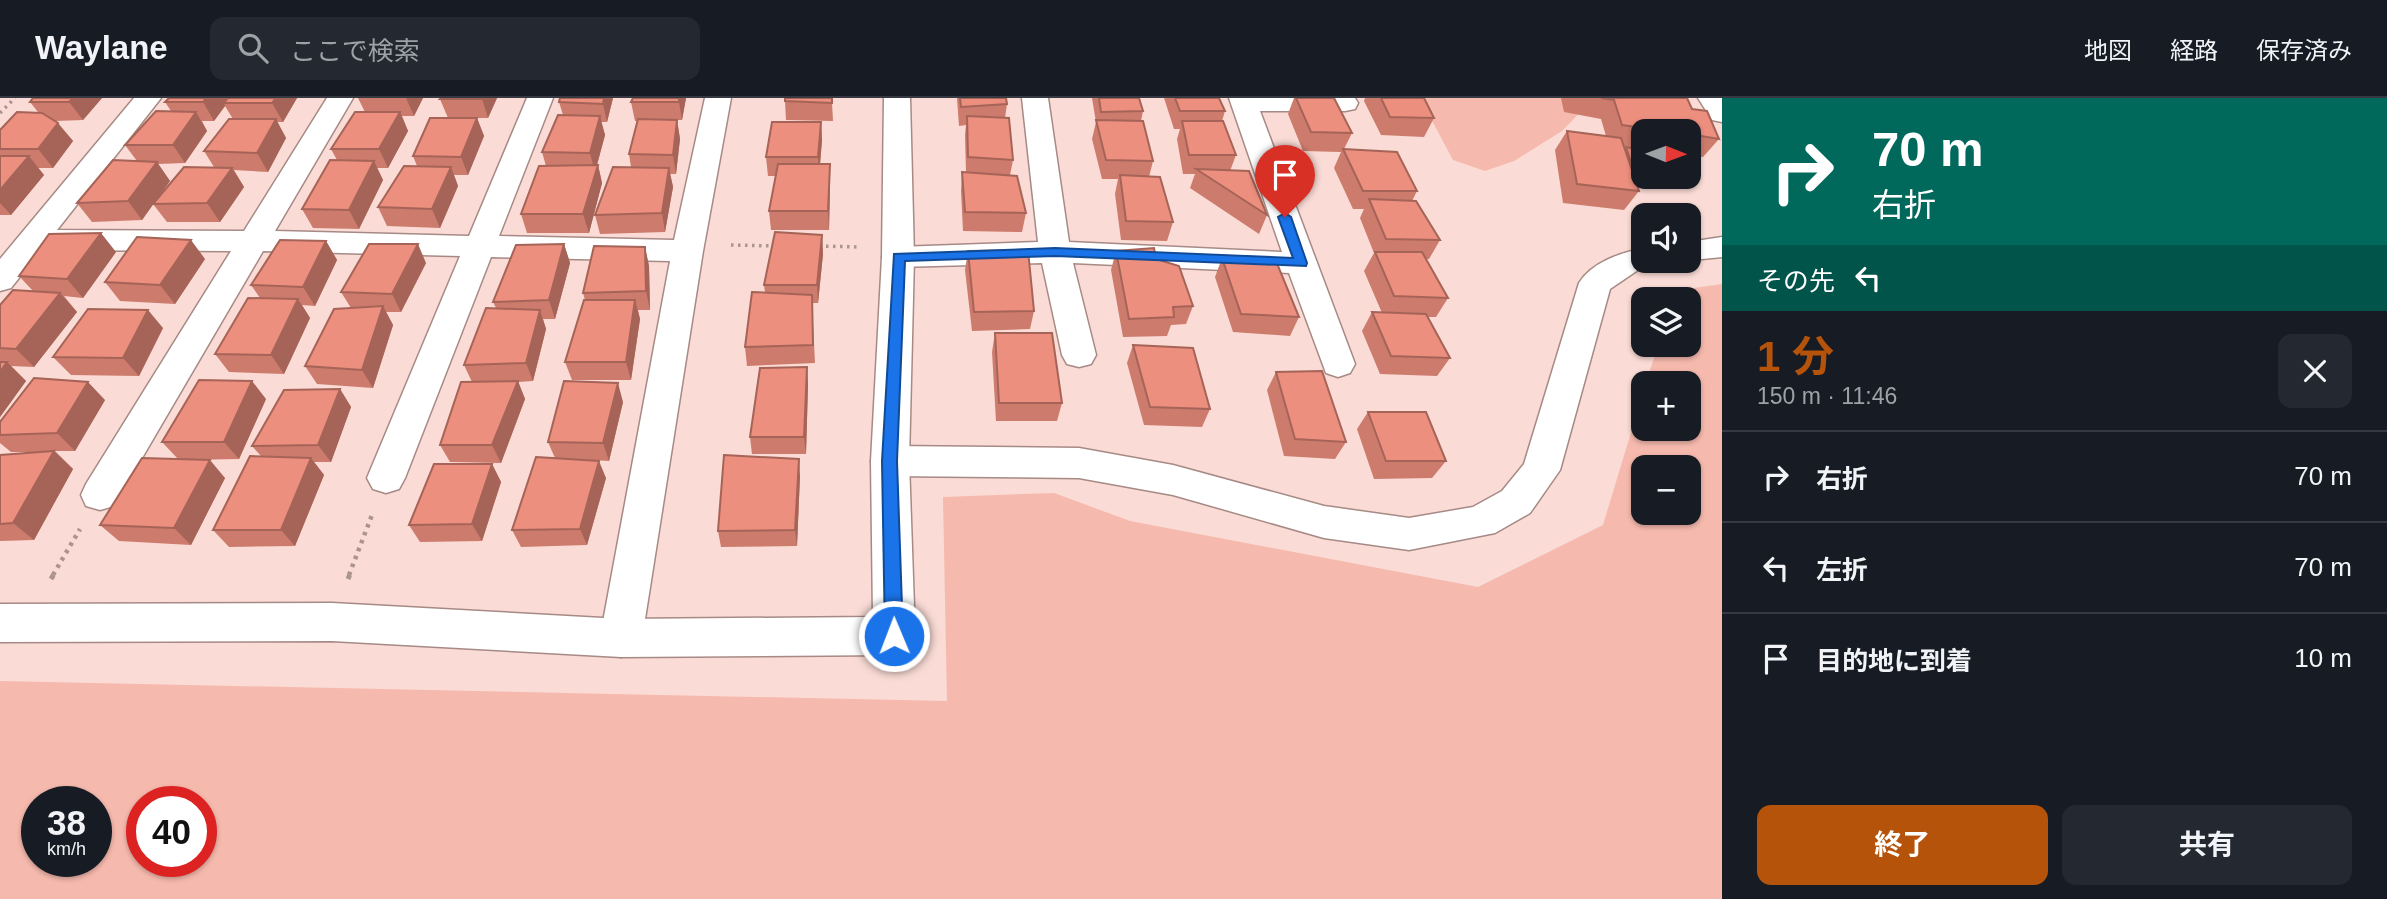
<!DOCTYPE html>
<html lang="ja">
<meta charset="utf-8">
<style>
body{margin:0;font-family:Helvetica,"Noto Sans JP",sans-serif;background:#242831;color:#f1f3f6;height:100vh;display:flex;flex-direction:column;font-size:26px;white-space:nowrap}
*{box-sizing:border-box;margin:0}
p{font-size:23px;color:#9ea1a6}
.icon{flex:none;width:38px;height:38px;fill:none;stroke:currentColor;stroke-width:2;stroke-linecap:round;stroke-linejoin:round}
.map{position:relative;flex:1;overflow:hidden}
.drawer{display:flex;flex-direction:column;background:#171b24;width:665px}
.drawer>*{flex:none}
.hud{background:#00695c;color:#fff;overflow:hidden}
.needle{width:46px;rotate:91deg}
.fabs{position:absolute;left:1631px;top:21px;display:grid;gap:14px}
.fabs a{display:grid;place-items:center;width:70px;height:70px;border-radius:14px;background:#171b24;box-shadow:0 2px 5px #0004;font-size:35px}
.speed{position:absolute;left:21px;top:688px;display:flex;gap:14px;font-size:35px;font-weight:700;text-align:center}
.speed>*{display:grid;place-content:center;width:91px;height:91px;border-radius:50%;background:#171b24;box-shadow:0 2px 5px #0004;line-height:1}
.speed small{font-size:18px;font-weight:400}
.speed .limit{border:10px solid #d22;background:#fff;color:#111}
.pin{position:absolute;display:grid;place-items:center;width:60px;height:60px;color:#fff;margin:-72px -30px;border-radius:50% 50% 50% 0;rotate:-45deg;box-shadow:0 0 7px #0007}
.pin .icon{rotate:45deg}
.me{position:absolute;width:77px;margin:-38px;rotate:359deg;stroke-linejoin:round;filter:drop-shadow(0 0 5px #0008)}
.turn{display:flex;align-items:center;gap:24px;height:147px;padding:0 35px;font-size:32px}
.turn .icon{width:91px;height:91px;stroke-width:2.5}
.turn b{display:block;font-size:49px;line-height:60px}
.then{display:flex;align-items:center;height:66px;padding:0 35px;background:#0003;gap:14px;font-size:26px}
.round{display:grid;place-items:center;flex:none;width:74px;height:74px;border-radius:14px;background:#242831}
.headline{display:flex;align-items:center;justify-content:space-between;height:119px;padding:0 35px}
h1{font-size:42px;font-weight:700;line-height:52px;color:#b45309}
.primary-button{display:flex;gap:14px;margin-top:auto;padding:14px 35px}
.primary-button a{flex:1;height:80px;border-radius:14px;background:#b45309;color:#fff;font-size:28px;font-weight:700;line-height:80px;text-align:center}
.primary-button a+a{background:#242831;color:#f1f3f6}
ul{padding:0;list-style:none}
li{display:flex;align-items:center;gap:21px;height:91px;padding:0 35px;border-top:2px solid #363941}
li div{flex:1}
li b{display:block;font-size:26px}
li em{font-style:normal}
header{display:flex;align-items:center;gap:42px;box-sizing:border-box;height:98px;padding:0 35px;background:#171b24;border-bottom:2px solid #363941}
header strong{font-size:33px}
nav{display:flex;gap:38px;margin-inline-start:auto;font-size:24px}
.search{width:490px;height:63px;background:#242831;display:flex;align-items:center;gap:18px;box-sizing:border-box;padding:0 24px;border-radius:14px;color:#9ea1a6;font-size:26px}
main{display:flex;flex:1;min-height:0}
.map>svg:first-child{display:block}
.green{fill:#f6b9ad;fill-rule:evenodd}
.lines{fill:none;stroke-linecap:round;stroke-linejoin:round}
.street-casing{stroke:#a68a85;stroke-width:3}
.secondary-casing{stroke:#a68a85;stroke-width:3}
.path-far2{stroke:#ab948f;stroke-width:3.5;stroke-dasharray:2.5 4.5;stroke-linecap:butt}
.path-far1{stroke:#ab948f;stroke-width:4.5;stroke-dasharray:3.5 5;stroke-linecap:butt}
.path{stroke:#ab948f;stroke-width:5;stroke-dasharray:4.5 6;stroke-linecap:butt}
.street{fill:#fff;fill-rule:evenodd}
.secondary{fill:#fff;fill-rule:evenodd}
.wall{fill:#cc7b6c;fill-rule:evenodd}
.shaded-wall{fill:#a66458}
.building{fill:#ed8f7e;stroke:#a66458;stroke-width:2}
.route{fill:#1a73e8;stroke:#114b97;stroke-width:2}
</style>
<header>
<strong>Waylane</strong>
<div class="search"><svg class="icon" aria-label="search" viewBox="0 0 24 24"><circle cx="10" cy="10" r="6"/><path d="M15 15l6 6"/></svg>ここで検索</div>
<nav><a>地図</a><a>経路</a><a>保存済み</a></nav>
</header>
<main>
<div class="map">
<svg width="1722" height="801" viewBox="0 0 1722 801">
<rect width="100%" height="100%" fill="#fadbd5"/>
<g class="green">
<polygon points="1420,0 1594,0 1562,33 1514,63 1485,73 1453,62"/>
<path d="M1722,186V801H0V583L947,603L943,399L1054,395L1130,423L1478,489L1603,427L1643,295V331H1689V285H1646L1658,247H1689V201H1671L1674,193ZM1643,369H1689V415H1643ZM37,704H96V763H37ZM142,704H201V763H142Z"/>
</g>
<g class="lines">
<defs>
<g id="street">
<polygon points="134,0 161,0 57,132 244,133 327,0 353,0 275,133 469,138 527,0 553,0 499,138 674,142 705,0 731,0 703,153 642,540 636,553 621,559 606,553 600,540 670,163 491,159 405,380 399,391 386,395 373,391 367,380 460,158 263,153 114,408 100,412 86,408 81,397 86,386 231,153 41,152 11,190 0,193 0,161"/>
<polygon points="1022,0 1048,0 1069,144 1282,154 1229,0 1355,0 1358,5 1355,11 1345,13 1260,13 1355,266 1350,275 1338,279 1326,275 1289,175 1073,165 1096,257 1091,266 1079,269 1067,266 1062,257 1042,165 898,169 887,166 882,159 887,152 898,149 1038,144"/>
<polygon points="1698,0 1722,0 1722,24 1712,22"/>
<polygon points="1722,139 1722,159 1683,163 1689,163 1689,144"/>
<path d="M1643,151V163H1658L1654,168L1638,172L1610,191L1560,372L1530,415L1495,435L1409,452L1324,440L1173,397L1079,380L890,378L877,373L871,363L877,353L890,348L1079,350L1173,367L1324,408L1409,420L1473,409L1502,393L1524,366L1579,185C1591,165 1621,154 1643,151Z"/>
</g>
<polygon id="secondary" points="884,0 910,0 914,159 909,363 915,538 909,551 894,557 621,559 332,543 0,544 0,506 332,505 621,521 873,519 871,363 882,159"/>
</defs>
<use href="#street" class="street-casing"/>
<use href="#secondary" class="secondary-casing"/>
<g class="path-far2">
<polyline points="0,15 15,0"/>
<polyline points="731,147 775,148"/>
<polyline points="819,148 859,149"/>
</g>
<g class="path-far1">
<polyline points="53,477 80,431"/>
<polyline points="349,477 372,417"/>
</g>
<g class="path">
<polyline points="51,481 54,476"/>
<polyline points="348,481 350,476"/>
</g>
<use href="#street" class="street"/>
<use href="#secondary" class="secondary"/>
</g>
<g class="wall">
<polygon points="102,0 83,22 55,23 73,43 53,70 38,70 44,77 11,117 0,117 0,32 38,14 30,4"/>
<path d="M297,0L283,24H277L286,40L268,74L234,72L244,89L220,124H167L153,106L142,122L92,124L77,105L137,63L125,47L171,13L165,4ZM225,8L233,21L204,53L214,69L154,105L170,83L158,66L185,65L207,33L202,23H214Z"/>
<polygon points="358,0 423,0 414,18 402,18 408,33 388,70 377,70 383,82 359,131 313,130 302,111 337,62 331,51 365,14"/>
<polygon points="497,0 488,20 477,20 484,38 468,77 454,77 458,88 440,130 387,128 378,109 417,68 413,58 448,20 440,1"/>
<polygon points="613,0 607,24 601,24 605,37 597,67 598,67 602,85 589,135 527,135 521,116 546,68 542,54 563,17 559,4"/>
<polygon points="686,0 682,22 677,22 680,41 676,76 670,76 673,89 665,134 600,136 595,117 631,69 629,56 637,23 635,23 631,4"/>
<polygon points="957,0 1006,0 1007,6 1005,20 1013,62 1010,77 1026,115 1022,134 963,133 961,93 962,74 966,74 965,37 966,27 959,28"/>
<polygon points="1092,0 1139,0 1143,13 1141,23 1153,63 1149,79 1173,124 1167,143 1121,142 1115,96 1118,81 1102,81 1092,41 1096,24"/>
<polygon points="1164,0 1219,0 1225,13 1222,23 1236,57 1230,73 1267,117 1259,136 1190,90 1195,76 1183,76 1177,41 1180,31 1174,31"/>
<polygon points="1294,0 1334,0 1352,35 1344,51 1417,93 1412,103 1440,142 1429,161 1426,161 1448,200 1436,219 1427,219 1450,260 1437,278 1380,276 1362,233 1372,214 1382,215 1364,173 1374,155 1360,120 1364,111 1353,111 1334,70 1341,54 1303,53 1288,16"/>
<polygon points="1365,0 1424,0 1434,20 1424,39 1381,37 1364,3"/>
<polygon points="1561,0 1687,0 1692,11 1719,41 1703,59 1689,57 1689,33 1643,33 1643,51 1624,48 1625,51 1626,49 1643,52 1643,79 1691,79 1683,89 1635,82 1639,93 1624,112 1563,105 1555,52 1567,33 1606,38 1601,21 1564,14"/>
<polygon points="785,3 832,5 833,23 786,22"/>
<polygon points="821,24 822,42 820,66 830,85 829,132 771,132 769,113 776,78 768,78 766,59"/>
<polygon points="822,137 823,156 818,205 812,205 815,265 747,268 745,249 765,195 764,187"/>
<polygon points="326,143 337,162 315,208 302,207 310,220 284,276 229,274 215,256 260,200 251,187"/>
<polygon points="564,146 570,165 555,221 543,221 546,231 533,283 518,284 525,301 501,365 450,364 440,347 472,284 464,267 496,210 493,204"/>
<polygon points="645,149 649,168 650,212 638,212 640,221 631,282 572,282 565,264 585,202 583,195"/>
<polygon points="968,153 1034,213 1030,231 972,233 965,172"/>
<polygon points="1116,153 1156,161 1193,208 1186,226 1171,227 1167,238 1123,239 1111,172"/>
<polygon points="116,154 83,200 64,198 77,214 34,269 11,268 26,283 0,319 0,207 33,193 19,178"/>
<polygon points="1222,160 1299,219 1290,238 1233,234 1215,179"/>
<polygon points="205,161 175,206 120,203 105,184"/>
<polygon points="426,165 401,214 386,214 393,227 373,290 317,286 305,268 351,210 341,194"/>
<polygon points="163,230 139,278 71,277 53,259"/>
<polygon points="995,235 1062,305 1057,323 996,323 992,254"/>
<polygon points="1133,247 1210,311 1202,329 1144,327 1127,265"/>
<polygon points="807,269 808,287 806,356 752,356 750,339"/>
<polygon points="1276,274 1346,344 1335,361 1284,358 1267,292"/>
<polygon points="340,291 351,309 331,364 314,364 324,377 295,448 229,449 213,432 261,358 252,348"/>
<polygon points="266,301 239,361 184,362 225,380 191,447 119,443 100,427 178,361 162,344"/>
<polygon points="105,302 75,353 55,353 73,371 34,442 0,443 0,357 48,354 11,354 0,345 0,324"/>
<polygon points="623,304 609,363 593,362 606,380 587,447 521,449 512,432 555,360 548,344"/>
<polygon points="1368,314 1446,363 1432,380 1374,381 1357,331"/>
<polygon points="492,366 501,384 482,443 420,444 409,427"/>
<polygon points="800,378 797,448 721,449 718,433"/>
</g>
<g class="shaded-wall">
<polygon points="73,0 102,0 83,22 69,4"/>
<polygon points="206,0 231,0 224,5 225,8 214,23 203,4"/>
<polygon points="276,0 297,0 283,24 272,5"/>
<polygon points="406,0 423,0 414,18"/>
<polygon points="483,0 497,0 488,20 482,1"/>
<polygon points="604,0 613,0 607,24 603,6"/>
<polygon points="679,0 686,0 682,22 679,4"/>
<polygon points="196,14 207,33 185,65 173,47"/>
<polygon points="400,14 408,33 388,70 379,51"/>
<polygon points="600,18 605,37 595,74 590,55"/>
<polygon points="477,20 484,38 468,77 461,59"/>
<polygon points="276,21 286,40 268,74 257,55"/>
<polygon points="677,22 680,41 676,76 673,57"/>
<polygon points="821,24 822,42 819,78 818,59"/>
<polygon points="58,25 73,43 53,70 38,51"/>
<polygon points="29,58 44,77 11,117 0,105 0,92"/>
<polygon points="374,63 383,82 359,131 349,112"/>
<polygon points="157,64 170,83 142,122 128,103"/>
<polygon points="830,66 830,85 829,132 828,113"/>
<polygon points="598,67 602,85 589,135 583,116"/>
<polygon points="451,69 458,88 440,130 432,111"/>
<polygon points="232,70 244,89 220,124 207,105"/>
<polygon points="669,70 673,89 665,134 662,115"/>
<polygon points="101,135 116,154 83,200 67,181"/>
<polygon points="822,137 823,156 818,205 817,187"/>
<polygon points="191,142 205,161 175,206 160,187"/>
<polygon points="326,143 337,162 315,208 303,189"/>
<polygon points="418,146 426,165 401,214 392,196"/>
<polygon points="564,146 570,165 555,221 549,202"/>
<polygon points="645,149 649,168 650,212 646,193"/>
<polygon points="60,195 77,214 34,269 16,251"/>
<polygon points="298,201 310,220 284,276 271,257"/>
<polygon points="635,202 640,221 631,282 626,264"/>
<polygon points="383,208 393,227 373,290 362,272"/>
<polygon points="148,212 163,230 139,278 123,260"/>
<polygon points="540,212 546,231 533,283 526,265"/>
<polygon points="7,264 26,283 0,319 0,274"/>
<polygon points="807,269 808,287 806,356 804,339"/>
<polygon points="252,283 266,301 239,361 224,344"/>
<polygon points="518,283 525,301 501,365 492,347"/>
<polygon points="88,284 105,302 75,353 57,335"/>
<polygon points="618,285 623,304 609,363 603,345"/>
<polygon points="340,291 351,309 331,364 318,347"/>
<polygon points="54,353 73,371 34,442 13,425"/>
<polygon points="311,360 324,377 295,448 281,432"/>
<polygon points="799,361 800,378 797,448 795,432"/>
<polygon points="210,362 225,380 191,447 174,430"/>
<polygon points="599,363 606,380 587,447 580,431"/>
<polygon points="492,366 501,384 482,443 472,426"/>
</g>
<g class="building">
<polygon points="33,0 73,0 69,4 30,4"/>
<polygon points="169,0 206,0 203,4 165,4"/>
<polygon points="228,0 276,0 272,5 224,5"/>
<polygon points="441,0 483,0 482,1 440,1"/>
<polygon points="560,0 604,0 603,6 559,4"/>
<polygon points="633,0 679,0 679,4 631,4"/>
<polygon points="785,0 832,0 832,5 785,3"/>
<polygon points="960,0 1006,0 1007,6 961,9"/>
<polygon points="1099,0 1139,0 1143,13 1101,14"/>
<polygon points="1175,0 1219,0 1225,13 1180,13"/>
<polygon points="1296,0 1334,0 1352,35 1311,34"/>
<polygon points="1381,0 1424,0 1434,20 1390,19"/>
<polygon points="1601,0 1687,0 1692,11 1707,13 1719,41 1689,36 1689,33 1666,33 1622,27 1614,2"/>
<polygon points="156,13 196,14 173,47 125,47"/>
<polygon points="17,14 42,15 58,25 38,51 0,51 0,32"/>
<polygon points="355,14 400,14 379,51 331,51"/>
<polygon points="558,17 600,18 590,55 542,54"/>
<polygon points="967,18 1009,20 1013,62 968,59"/>
<polygon points="430,20 477,20 461,59 413,58"/>
<polygon points="229,21 276,21 257,55 204,53"/>
<polygon points="638,21 677,22 673,57 629,56"/>
<polygon points="1096,22 1143,23 1153,63 1106,62"/>
<polygon points="1182,23 1223,23 1236,57 1189,57"/>
<polygon points="772,24 821,24 818,59 766,59"/>
<polygon points="1567,33 1621,40 1639,93 1577,86"/>
<polygon points="1626,49 1643,52 1643,72 1633,71"/>
<polygon points="1343,51 1397,54 1417,93 1363,93"/>
<polygon points="0,58 29,58 0,92"/>
<polygon points="113,62 157,64 128,103 77,105"/>
<polygon points="330,62 374,63 349,112 302,111"/>
<polygon points="778,66 830,66 828,113 769,113"/>
<polygon points="598,67 583,116 521,116 539,68"/>
<polygon points="404,68 451,69 432,111 378,109"/>
<polygon points="184,69 232,70 207,105 153,106"/>
<polygon points="613,69 669,70 662,115 595,117"/>
<polygon points="1196,71 1249,73 1267,117"/>
<polygon points="962,74 1017,78 1026,115 965,114"/>
<polygon points="1120,77 1160,79 1173,124 1126,123"/>
<polygon points="1369,101 1416,103 1440,142 1386,141"/>
<polygon points="775,134 822,137 817,187 764,187"/>
<polygon points="101,135 67,181 19,178 49,136"/>
<polygon points="137,139 191,142 160,187 105,184"/>
<polygon points="280,142 326,143 303,189 251,187"/>
<polygon points="369,146 418,146 392,196 341,194"/>
<polygon points="564,146 549,202 493,204 516,147"/>
<polygon points="594,148 645,149 646,193 583,195"/>
<polygon points="1154,150 1156,161 1179,168 1193,208 1173,209 1174,219 1129,221 1116,153"/>
<polygon points="1028,152 1034,213 974,214 968,153"/>
<polygon points="1375,154 1422,154 1448,200 1394,198"/>
<polygon points="1222,160 1276,163 1299,219 1241,216"/>
<polygon points="13,192 60,195 16,251 0,250 0,207"/>
<polygon points="752,194 812,197 813,247 745,249"/>
<polygon points="248,200 298,201 271,257 215,256"/>
<polygon points="584,202 635,202 626,264 565,264"/>
<polygon points="383,208 362,272 305,268 334,211"/>
<polygon points="486,210 540,212 526,265 464,267"/>
<polygon points="88,211 148,212 123,260 53,259"/>
<polygon points="1372,214 1426,216 1450,260 1391,258"/>
<polygon points="995,235 1052,235 1062,305 999,305"/>
<polygon points="1133,247 1193,250 1210,311 1150,309"/>
<polygon points="0,264 7,264 0,274"/>
<polygon points="807,269 804,339 750,339 760,270"/>
<polygon points="1322,273 1346,344 1295,341 1276,274"/>
<polygon points="34,280 88,284 57,335 0,337 0,324"/>
<polygon points="199,282 252,283 224,344 162,344"/>
<polygon points="518,283 492,347 440,347 461,284"/>
<polygon points="564,283 618,285 603,345 548,344"/>
<polygon points="340,291 318,347 252,348 284,292"/>
<polygon points="1368,314 1426,314 1446,363 1386,363"/>
<polygon points="54,353 13,425 0,426 0,357"/>
<polygon points="724,357 799,361 795,432 718,433"/>
<polygon points="250,358 311,360 281,432 213,432"/>
<polygon points="536,359 599,363 580,431 512,432"/>
<polygon points="142,360 210,362 174,430 100,427"/>
<polygon points="434,366 492,366 472,426 409,427"/>
</g>
<polygon class="route" points="1285,115 1291,119 1307,165 1306,168 1055,158 905,163 897,363 903,538 900,544 894,546 888,544 885,538 882,363 894,156 1055,150 1293,160 1278,119"/>
</svg>
<div class="fabs">
<a><svg class="needle" viewBox="-14 -14 28 28"><path d="M0-13l5 13h-10z" fill="#e53935"/><path d="M0 13l5-13h-10z" fill="#9ea1a6"/></svg></a>
<a><svg class="icon" aria-label="sound" viewBox="0 0 24 24"><path d="M4 9h4l5-4v14l-5-4H4zM17 9q2 3 0 6"/></svg></a>
<a><svg class="icon" aria-label="layers" viewBox="0 0 24 24"><path d="M12 4l9 5-9 5-9-5zM3 14l9 5 9-5"/></svg></a>
<a>+</a>
<a>−</a>
</div>
<div class="speed"><div>38<small>km/h</small></div><div class="limit">40</div></div>
<div class="pin" style="left:1285px;top:119px;background:#d93025"><svg class="icon" aria-label="arrive" viewBox="0 0 24 24"><path d="M6 21V4h12l-3 4 3 4H6"/></svg></div>
<svg class="me" style="left:894px;top:538px" viewBox="-20 -20 40 40"><circle r="17" fill="#1a73e8" stroke="#fff" stroke-width="3"/><path d="M0-11L8 9 0 5-8 9z" fill="#fff"/></svg>
</div>
<section class="drawer">
<div class="hud">
<div class="turn"><svg class="icon" aria-label="right" viewBox="0 0 24 24"><path d="M7 20v-9h11M14 6l5 5-5 5"/></svg><div><b>70 m</b>右折</div></div>
<div class="then">その先<svg class="icon" aria-label="left" viewBox="0 0 24 24"><path d="M17 20v-9H6M10 6l-5 5 5 5"/></svg></div>
</div>
<div class="headline"><div><h1>1 分</h1><p>150 m · 11:46</p></div><a class="round"><svg class="icon" aria-label="close" viewBox="0 0 24 24"><path d="M6 6l12 12M18 6L6 18"/></svg></a></div>
<ul>
<li><svg class="icon" aria-label="right" viewBox="0 0 24 24"><path d="M7 20v-9h11M14 6l5 5-5 5"/></svg><div><b>右折</b></div><em>70 m</em></li>
<li><svg class="icon" aria-label="left" viewBox="0 0 24 24"><path d="M17 20v-9H6M10 6l-5 5 5 5"/></svg><div><b>左折</b></div><em>70 m</em></li>
<li><svg class="icon" aria-label="arrive" viewBox="0 0 24 24"><path d="M6 21V4h12l-3 4 3 4H6"/></svg><div><b>目的地に到着</b></div><em>10 m</em></li>
</ul>
<div class="primary-button"><a>終了</a><a>共有</a></div>
</section>
</main>
